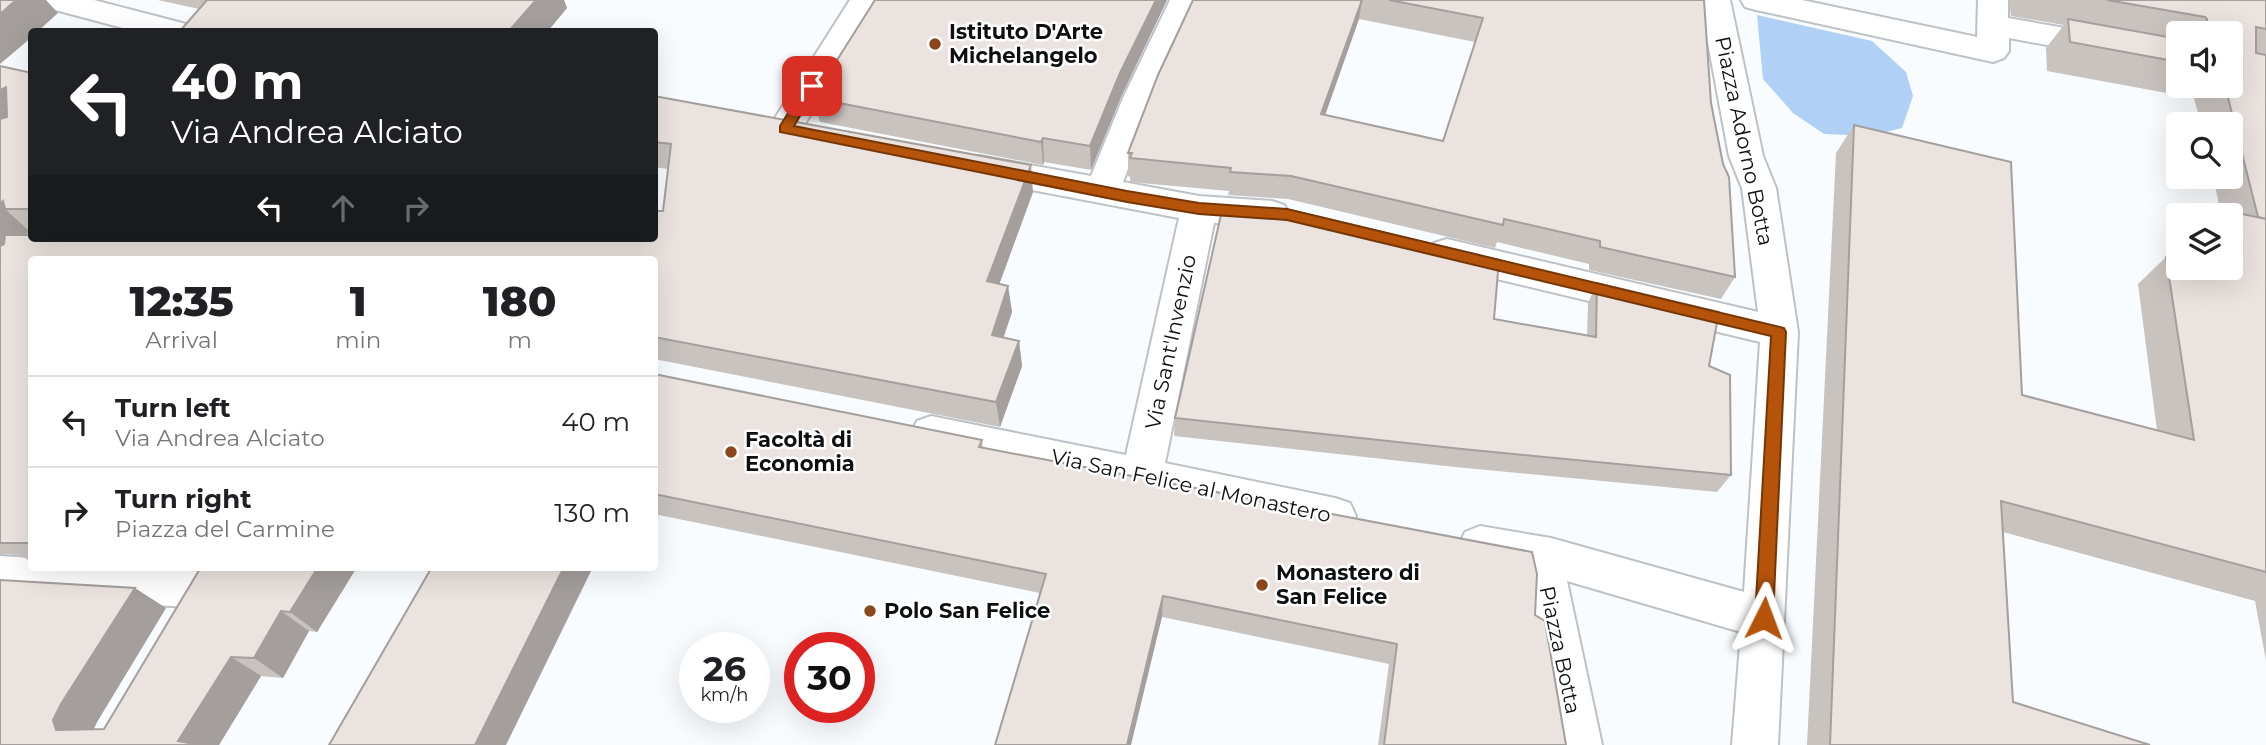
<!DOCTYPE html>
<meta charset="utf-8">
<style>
body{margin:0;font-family:Montserrat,sans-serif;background:#f2f2f2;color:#202124;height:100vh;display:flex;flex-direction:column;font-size:26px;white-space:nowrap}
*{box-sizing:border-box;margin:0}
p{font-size:23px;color:#757577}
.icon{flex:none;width:38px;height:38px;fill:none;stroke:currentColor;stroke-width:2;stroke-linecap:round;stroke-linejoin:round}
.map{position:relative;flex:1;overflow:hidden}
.drawer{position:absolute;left:28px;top:256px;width:630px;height:315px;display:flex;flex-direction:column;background:#fff;border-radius:7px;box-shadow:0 7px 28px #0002}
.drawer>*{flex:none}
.top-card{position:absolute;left:28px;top:28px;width:630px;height:214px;border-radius:7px;box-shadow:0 7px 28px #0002;background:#202124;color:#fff;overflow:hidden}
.buttons{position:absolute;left:2166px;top:21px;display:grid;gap:14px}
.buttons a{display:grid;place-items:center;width:77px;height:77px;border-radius:7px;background:#fff;box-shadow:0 7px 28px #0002;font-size:35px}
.speed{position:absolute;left:679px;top:632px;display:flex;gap:14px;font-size:35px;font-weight:700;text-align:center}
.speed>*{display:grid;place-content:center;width:91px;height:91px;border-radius:50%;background:#fff;box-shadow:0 7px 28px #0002;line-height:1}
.speed small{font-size:18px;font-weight:400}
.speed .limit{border:10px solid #d22;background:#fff;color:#111}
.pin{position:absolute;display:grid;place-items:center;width:60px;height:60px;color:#fff;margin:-30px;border-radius:14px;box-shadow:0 4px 10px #0006}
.me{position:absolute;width:77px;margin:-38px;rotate:3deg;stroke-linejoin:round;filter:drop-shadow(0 0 5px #0008)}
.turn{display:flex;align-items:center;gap:24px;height:147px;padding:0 28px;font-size:32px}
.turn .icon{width:91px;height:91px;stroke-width:2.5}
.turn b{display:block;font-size:49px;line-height:60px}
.lanes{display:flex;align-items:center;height:66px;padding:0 28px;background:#0003;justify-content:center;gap:35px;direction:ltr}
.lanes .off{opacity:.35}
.eta{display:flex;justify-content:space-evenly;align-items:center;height:119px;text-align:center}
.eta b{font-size:42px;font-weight:800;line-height:49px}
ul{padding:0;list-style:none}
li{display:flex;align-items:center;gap:21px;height:91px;padding:0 28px;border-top:2px solid #e0e0e0}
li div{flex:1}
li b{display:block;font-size:26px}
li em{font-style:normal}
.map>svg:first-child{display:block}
.green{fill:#b0d1f5}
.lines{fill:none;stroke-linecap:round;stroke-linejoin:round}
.street-casing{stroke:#bdc2c7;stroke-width:4}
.street{fill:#fff;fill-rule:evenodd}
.wall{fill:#c9c3c0;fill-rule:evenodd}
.shaded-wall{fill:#a49f9c}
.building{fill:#eae3df;stroke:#a49f9c;stroke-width:2}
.route{fill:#b45309;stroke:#753606;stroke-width:2}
.poi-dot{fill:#8b461b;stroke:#fff;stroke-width:2.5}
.labels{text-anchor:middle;stroke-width:5;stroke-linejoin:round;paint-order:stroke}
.poi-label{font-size:21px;font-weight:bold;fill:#0d0f11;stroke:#fff;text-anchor:start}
.street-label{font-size:21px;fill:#0d0f11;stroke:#fff}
</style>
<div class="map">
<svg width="2266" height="745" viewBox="0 0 2266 745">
<rect width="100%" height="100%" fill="#f9fcfe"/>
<polygon class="green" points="1757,15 1872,41 1906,72 1913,96 1902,128 1870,136 1824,134 1793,113 1763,79"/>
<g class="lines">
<defs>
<g id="street">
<polygon points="40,0 94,0 190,25 194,32 138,32 44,7"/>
<polygon points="850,0 880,0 797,137 785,141 773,137 768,129"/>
<polygon points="1170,0 1200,0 1155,98 1123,182 1199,196 1272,201 1284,205 1290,214 1284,223 1272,227 1214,223 1165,463 1335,498 1350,503 1356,516 1350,529 1335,534 931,450 917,445 911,433 917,421 931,416 1126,455 1179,218 979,180 967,177 962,168 967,159 979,156 1091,176 1123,98"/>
<polygon points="1700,0 1730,0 1763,156 1776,188 1798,332 1778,745 1732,745 1741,632 1567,581 1602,745 1556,745 1522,571 1480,564 1465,558 1459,545 1465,532 1480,526 1551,538 1744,592 1760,342 1447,267 1434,263 1429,253 1434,243 1447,239 1758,312 1742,188 1729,156"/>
<polygon points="1741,0 1802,0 1977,37 1978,0 2008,0 2008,18 2179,48 2179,70 2009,38 2009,51 2004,58 1993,62 1756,10 1745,7"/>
<polygon points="0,556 32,558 32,567 205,568 220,574 227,588 220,602 205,608 0,596"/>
</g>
</defs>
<use href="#street" class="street-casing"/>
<use href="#street" class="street"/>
</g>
<g class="wall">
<polygon points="158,0 564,0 567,8 547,32 179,32 199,9"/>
<polygon points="875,0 1167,0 1121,97 1091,170 1044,162 1043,165 820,122 813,98"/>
<path d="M1193,0H1704L1711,103L1735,277L1721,299L1589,270V264L1497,242L1495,248L1288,199L1228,195L1229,191L1130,182V177L1128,176V153ZM1359,19L1475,42L1443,141L1325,115Z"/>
<path d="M2009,0H2266V661L2255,601L2003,532L2013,702L2150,745H1807L1836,153L1854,125L2022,395L2157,431L2138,284L2166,257L2171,258L2167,231L2179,220V268H2231V215H2184L2195,204L2220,209L2213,177H2231V124H2201L2194,98L2047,71L2046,48L2064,25L2011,16ZM2179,33H2231V86H2179Z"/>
<polygon points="0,66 32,73 32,233 29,231 26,235 654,238 663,211 668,169 654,167 654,96 1033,192 999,284 1008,286 1012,312 1003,338 1019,341 1022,366 1000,427 654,359 654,259 32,259 32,562 19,555 0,554"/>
<polygon points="1597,283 1709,366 1731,475 1717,492 1455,467 1174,436 1175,418 1494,319 1587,335 1588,303"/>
<polygon points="654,374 982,440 983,448 1535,615 1566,745 1378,745 1389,664 1162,617 1040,593 654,514"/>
<polygon points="201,567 357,567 317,632 309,631 283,678 261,676 219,745 0,745 166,608 97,722 93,729 104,729"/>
</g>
<g class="shaded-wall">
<polygon points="16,0 46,0 58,13 37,32 32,32 32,37 0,64 0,14"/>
<polygon points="536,0 564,0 567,8 547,32 508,32"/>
<polygon points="1156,0 1167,0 1121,97 1091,170 1090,146 1120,73"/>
<polygon points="1362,0 1359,19 1317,138 1321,114"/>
<polygon points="6,87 32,113 0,128 0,90"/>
<polygon points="1043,138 1044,162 1043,165 1041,142"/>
<polygon points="1031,165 1033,192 991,307 987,281"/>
<polygon points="3,201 5,209 29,231 11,257 0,254 0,204"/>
<polygon points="1008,286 1012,312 996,360 992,335"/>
<polygon points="1019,341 1022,366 1000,427 996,402"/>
<polygon points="318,567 357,567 317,632 290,612"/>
<polygon points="564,567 593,567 506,745 475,745"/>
<polygon points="135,588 166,608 97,722 90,738 56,730 53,720 61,704"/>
<polygon points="1163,596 1162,617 1131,745 1127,745"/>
<polygon points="281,611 309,631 283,678 254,658"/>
<polygon points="231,657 261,676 219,745 186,745 178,741"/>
</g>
<g class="building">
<polygon points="0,0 16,0 0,14"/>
<polygon points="207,0 536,0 508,32 179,32"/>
<polygon points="875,0 1156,0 1120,73 1090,146 1043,138 1041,142 813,98"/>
<polygon points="1193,0 1362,0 1321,114 1443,141 1483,18 1389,0 1704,0 1711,103 1723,164 1729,177 1735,277 1600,247 1600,241 1504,219 1503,225 1291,176 1230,172 1231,168 1130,158 1132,153 1128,153 1158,75"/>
<polygon points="2107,0 2266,0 2266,29 2256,27 2256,53 2266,55 2266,219 2258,217 2225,86 2231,86 2231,33 2207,33 2207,19 2205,17"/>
<polygon points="2068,19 2179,39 2179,62 2070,42"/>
<polygon points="0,66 32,73 32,209 5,209 3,201 0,204 0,119 7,117 6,87 0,90"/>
<polygon points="654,96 1031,165 987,281 1008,286 992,335 1019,341 996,402 654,337 654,259 32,259 32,543 0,543 0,246 4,244 5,235 32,235 32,238 654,238 654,211 663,211 671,144 654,142"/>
<polygon points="1854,125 2011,162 2022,395 2194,440 2166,257 2179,259 2179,268 2231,268 2231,215 2197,215 2195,204 2266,219 2266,572 2001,501 2013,702 2150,745 1830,745"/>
<polygon points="1223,206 1290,210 1499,260 1494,319 1596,337 1597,283 1719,312 1709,366 1730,375 1731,475 1462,449 1175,418"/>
<polygon points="654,374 982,440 979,447 1532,552 1537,574 1535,615 1545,621 1566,745 1384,745 1397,644 1163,596 1127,745 995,745 1046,574 654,494"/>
<polygon points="201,567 318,567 290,612 281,611 254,658 231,657 178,741 200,745 0,745 0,580 135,588 61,704 53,720 56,730 104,729"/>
<polygon points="432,567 564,567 475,745 329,745"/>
</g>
<polygon class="route" points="812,82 818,86 794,126 1127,191 1199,203 1287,209 1784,328 1786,332 1773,618 1771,624 1764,627 1758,624 1755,618 1771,336 1287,220 1199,214 1127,202 780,132 780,126 807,83"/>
<g class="poi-dot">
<circle cx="935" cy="44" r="7"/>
<circle cx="731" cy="452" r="7"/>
<circle cx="1262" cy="585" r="7"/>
<circle cx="870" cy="611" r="7"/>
</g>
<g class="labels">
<g class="poi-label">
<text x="949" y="39">Istituto D'Arte<tspan x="949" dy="24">Michelangelo</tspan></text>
<text x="745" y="447">Facoltà di<tspan x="745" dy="24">Economia</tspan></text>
<text x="1276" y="580">Monastero di<tspan x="1276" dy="24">San Felice</tspan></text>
<text x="884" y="618">Polo San Felice</text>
</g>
<g class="street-label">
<text transform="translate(1744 141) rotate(78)" y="7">Piazza Adorno Botta</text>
<text transform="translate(1171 342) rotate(-78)" y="7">Via Sant'Invenzio</text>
<text transform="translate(1191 486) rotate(12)" y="7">Via San Felice al Monastero</text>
<text transform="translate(1560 650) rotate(78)" y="7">Piazza Botta</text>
</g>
</g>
</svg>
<div class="buttons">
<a><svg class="icon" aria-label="sound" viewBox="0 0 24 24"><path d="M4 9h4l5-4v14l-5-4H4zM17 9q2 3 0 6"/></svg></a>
<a><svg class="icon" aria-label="search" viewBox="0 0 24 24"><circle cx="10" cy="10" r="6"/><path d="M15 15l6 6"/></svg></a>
<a><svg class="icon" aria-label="layers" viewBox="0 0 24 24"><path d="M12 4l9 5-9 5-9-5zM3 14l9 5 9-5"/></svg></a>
</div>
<div class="speed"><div>26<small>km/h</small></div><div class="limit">30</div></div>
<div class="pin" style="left:812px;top:86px;background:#d93025"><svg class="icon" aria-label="arrive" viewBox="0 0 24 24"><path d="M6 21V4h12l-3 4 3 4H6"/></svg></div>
<svg class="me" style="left:1764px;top:618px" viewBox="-20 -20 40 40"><path d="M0-17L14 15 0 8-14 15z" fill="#b45309" stroke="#fff" stroke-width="4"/></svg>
<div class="top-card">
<div class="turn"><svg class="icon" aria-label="left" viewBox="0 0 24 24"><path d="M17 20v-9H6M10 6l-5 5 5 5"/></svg><div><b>40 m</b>Via Andrea Alciato</div></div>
<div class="lanes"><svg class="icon" aria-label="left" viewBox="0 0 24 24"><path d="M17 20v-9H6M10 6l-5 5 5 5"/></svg><svg class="icon off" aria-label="ahead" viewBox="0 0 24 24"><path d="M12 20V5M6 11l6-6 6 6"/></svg><svg class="icon off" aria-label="right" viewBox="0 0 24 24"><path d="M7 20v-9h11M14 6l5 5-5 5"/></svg></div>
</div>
<section class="drawer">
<div class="eta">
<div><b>12:35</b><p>Arrival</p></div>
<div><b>1</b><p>min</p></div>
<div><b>180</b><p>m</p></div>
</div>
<ul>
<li><svg class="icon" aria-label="left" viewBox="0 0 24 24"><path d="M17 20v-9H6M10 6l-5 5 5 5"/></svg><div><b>Turn left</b><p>Via Andrea Alciato</p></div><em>40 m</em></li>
<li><svg class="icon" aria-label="right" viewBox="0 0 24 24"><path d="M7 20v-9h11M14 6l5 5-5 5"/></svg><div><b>Turn right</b><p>Piazza del Carmine</p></div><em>130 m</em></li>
</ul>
</section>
</div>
